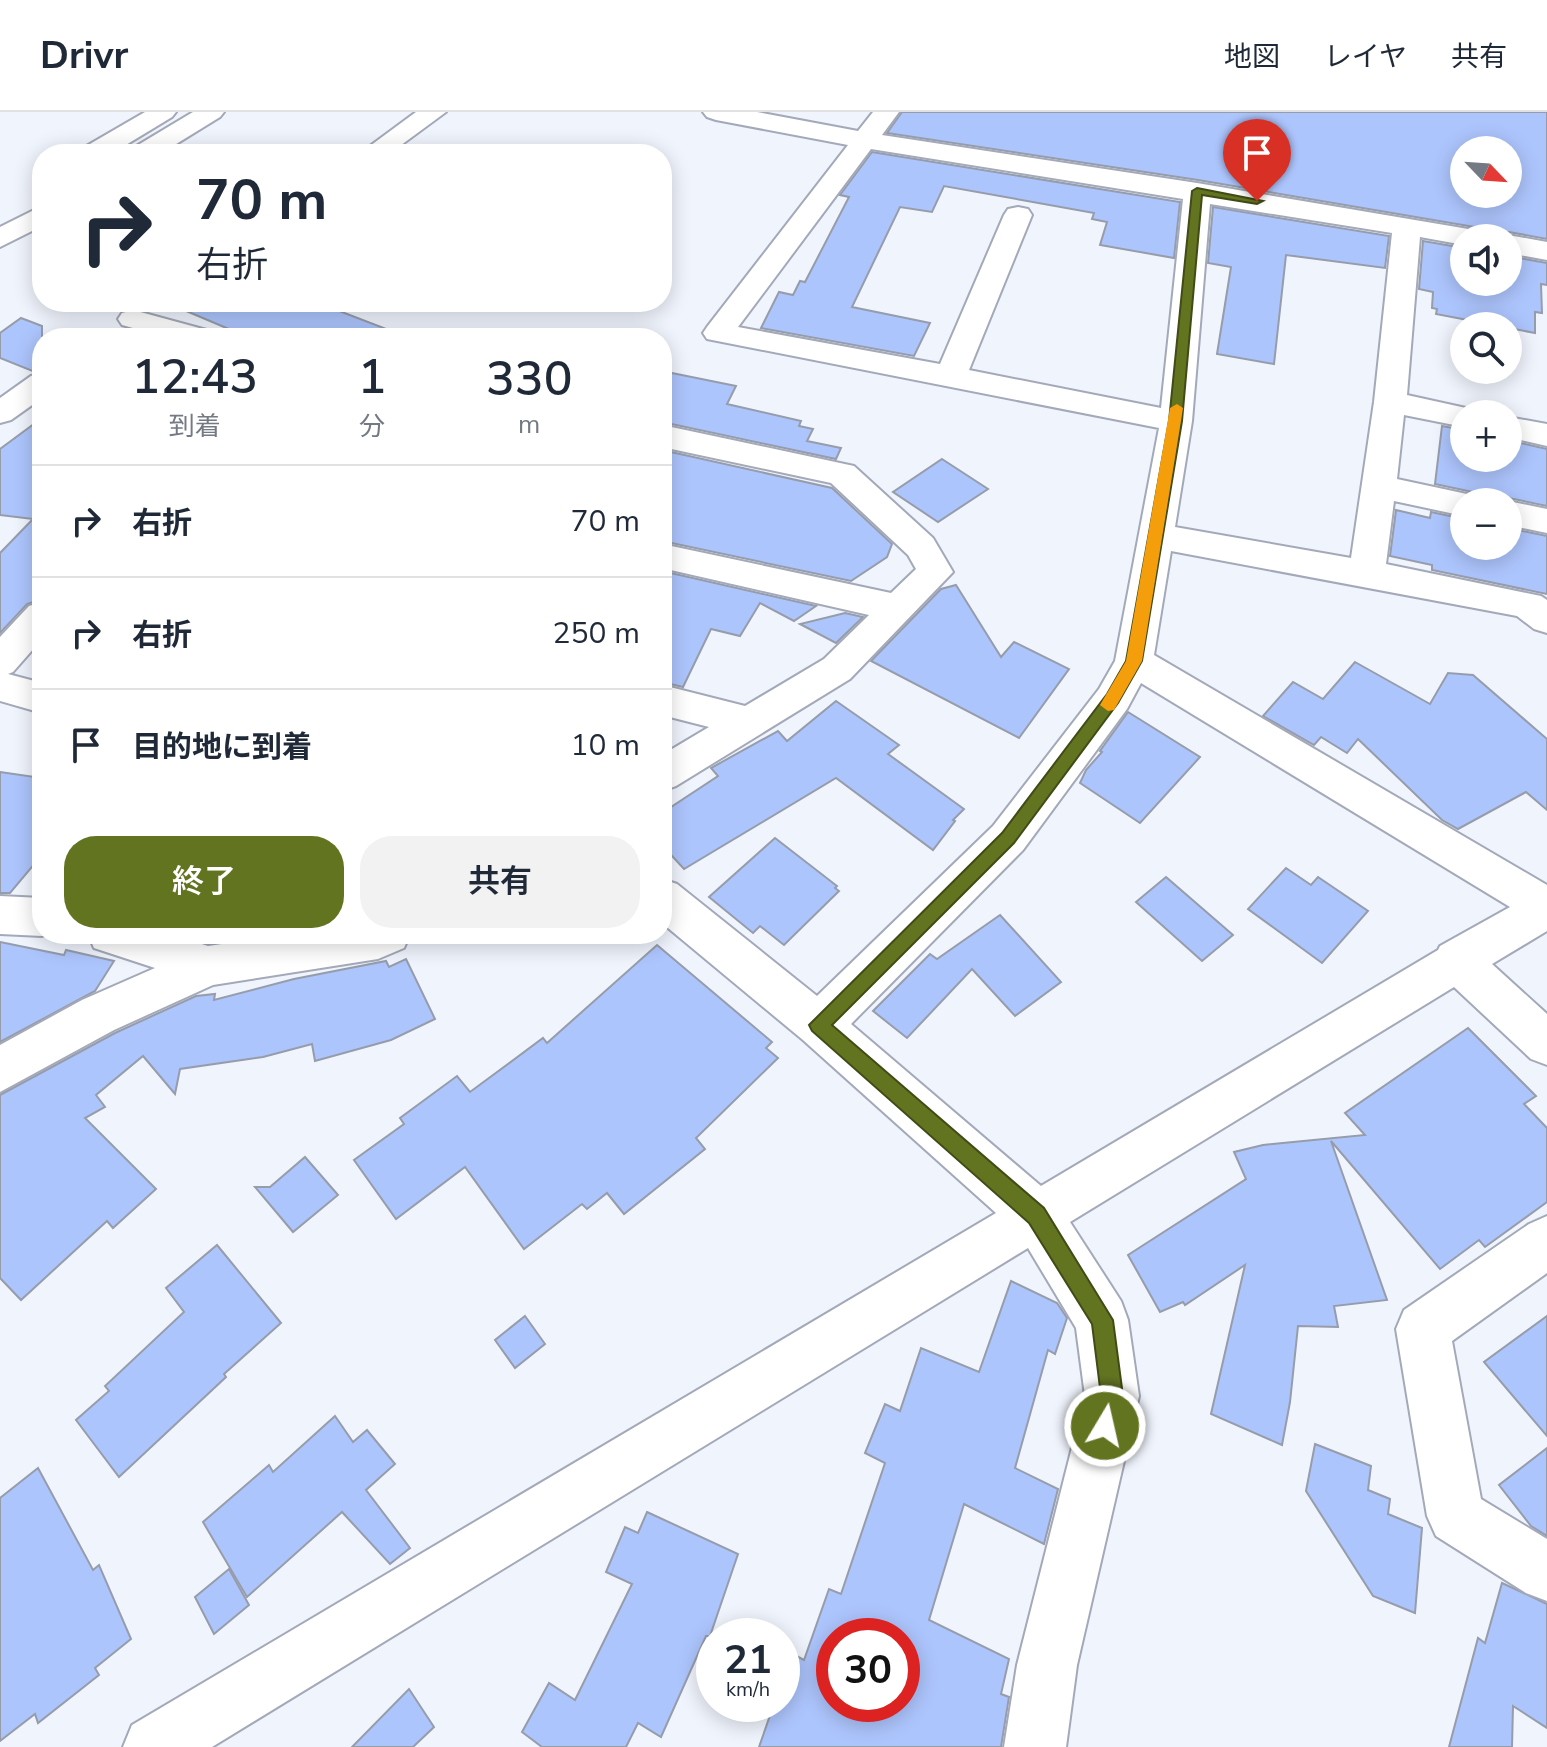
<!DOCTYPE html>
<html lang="ja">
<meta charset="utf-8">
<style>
body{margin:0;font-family:"Nunito Sans","Noto Sans JP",sans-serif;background:#f2f2f3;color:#1f2937;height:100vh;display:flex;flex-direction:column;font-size:30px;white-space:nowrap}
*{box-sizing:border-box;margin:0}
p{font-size:26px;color:#747a83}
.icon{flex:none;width:44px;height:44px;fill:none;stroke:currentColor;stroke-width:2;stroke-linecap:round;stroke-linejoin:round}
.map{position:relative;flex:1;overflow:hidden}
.side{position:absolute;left:32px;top:216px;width:640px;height:616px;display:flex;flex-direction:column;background:#fff;border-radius:32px;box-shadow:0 4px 20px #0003}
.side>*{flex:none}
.banner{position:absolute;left:32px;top:32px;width:640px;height:168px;border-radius:32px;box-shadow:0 4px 20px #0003;background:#fff;color:#1f2937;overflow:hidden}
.needle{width:52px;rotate:115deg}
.fabs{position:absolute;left:1450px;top:24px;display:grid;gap:16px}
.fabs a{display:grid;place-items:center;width:72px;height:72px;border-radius:50%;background:#fff;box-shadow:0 4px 20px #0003;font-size:40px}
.speed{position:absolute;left:696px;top:1506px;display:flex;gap:16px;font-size:40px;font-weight:700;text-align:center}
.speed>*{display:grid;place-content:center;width:104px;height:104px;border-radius:50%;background:#fff;box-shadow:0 4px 20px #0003;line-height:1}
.speed small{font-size:20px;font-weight:400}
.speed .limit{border:12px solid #d22;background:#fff;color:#111}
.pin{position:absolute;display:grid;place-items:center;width:68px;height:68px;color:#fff;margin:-82px -34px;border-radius:50% 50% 50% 0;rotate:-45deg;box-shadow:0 0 8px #0007}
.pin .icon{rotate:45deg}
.me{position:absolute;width:88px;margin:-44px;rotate:9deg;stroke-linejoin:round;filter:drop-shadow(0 0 6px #0008)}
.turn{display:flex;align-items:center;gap:28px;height:168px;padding:0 32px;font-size:36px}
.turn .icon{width:104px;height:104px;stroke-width:2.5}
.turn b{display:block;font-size:56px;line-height:68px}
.eta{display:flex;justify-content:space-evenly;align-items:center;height:136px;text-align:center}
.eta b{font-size:48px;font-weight:600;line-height:56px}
.primary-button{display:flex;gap:16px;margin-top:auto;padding:16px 32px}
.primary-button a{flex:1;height:92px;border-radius:32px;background:#637421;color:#fff;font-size:32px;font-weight:600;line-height:92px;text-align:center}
.primary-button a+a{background:#f2f2f3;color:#1f2937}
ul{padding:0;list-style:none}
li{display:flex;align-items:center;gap:24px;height:112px;padding:0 32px;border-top:2px solid #e0e1e3}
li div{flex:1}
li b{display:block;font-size:30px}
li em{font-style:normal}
header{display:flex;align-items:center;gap:48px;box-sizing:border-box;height:112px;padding:0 40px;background:#fff;border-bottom:2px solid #e0e1e3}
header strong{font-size:38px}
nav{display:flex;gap:44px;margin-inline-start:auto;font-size:28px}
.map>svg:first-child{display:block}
.building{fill:#adc5fd;stroke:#969caa;stroke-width:2;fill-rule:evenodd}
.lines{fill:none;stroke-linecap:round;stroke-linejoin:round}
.minor-casing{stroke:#a3a9b8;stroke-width:4}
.major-casing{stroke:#a3a9b8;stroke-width:4}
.minor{fill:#fff;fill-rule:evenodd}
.major{fill:#fff;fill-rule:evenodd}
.route{fill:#637421;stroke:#404b15;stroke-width:2}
.slow{fill:#f59e0b}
</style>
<header>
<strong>Drivr</strong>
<nav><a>地図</a><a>レイヤ</a><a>共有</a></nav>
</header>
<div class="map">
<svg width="1547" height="1635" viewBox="0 0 1547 1635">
<rect width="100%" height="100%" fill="#f0f4fd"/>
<g class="building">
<path d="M902,0H1547V127L1509,120L1493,126L1486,117L1198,68L887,21ZM1464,38H1508V82H1464Z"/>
<polygon points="872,40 1180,90 1174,146 1100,133 1107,110 1092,107 1094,101 944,74 932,100 900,95 852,195 930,211 914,244 761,216 779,180 793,183 800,169 805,170 849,85 840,83"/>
<polygon points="1213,95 1389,124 1385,156 1286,143 1274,252 1217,242 1231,155 1208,151"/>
<polygon points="1423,129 1464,136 1464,170 1508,170 1508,144 1547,151 1547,173 1541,172 1542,201 1535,200 1535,221 1436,202 1437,197 1432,196 1433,180 1419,177"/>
<polygon points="165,190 316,190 402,223 401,226 250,226"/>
<polygon points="21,206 42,214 42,258 35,260 0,246 0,221"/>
<polygon points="662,259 736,274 727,292 801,309 799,314 813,317 807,329 841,336 836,347 662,310"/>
<polygon points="42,306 42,487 27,492 0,521 0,441 33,407 0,403 0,337"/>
<polygon points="1442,314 1464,318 1464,346 1508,346 1508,328 1547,337 1547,394 1509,386 1502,390 1483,390 1477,381 1435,372"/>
<polygon points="662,338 832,376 892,432 887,445 851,469 662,429"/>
<polygon points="942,347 988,377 938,410 893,380"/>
<polygon points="1396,398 1430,406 1431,400 1464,407 1464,434 1508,434 1508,416 1547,424 1547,482 1432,458 1432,453 1390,444"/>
<polygon points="662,459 816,494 794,509 760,491 740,524 711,517 683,575 662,570"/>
<polygon points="956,473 1001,545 1014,530 1069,557 1019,626 871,549 941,477"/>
<polygon points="845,501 863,505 836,531 800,512"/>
<polygon points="1355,550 1430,592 1448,561 1473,563 1547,627 1547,698 1526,680 1458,717 1442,708 1358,627 1347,641 1321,625 1314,633 1263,604 1293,570 1323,587"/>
<polygon points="836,589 899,633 888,642 964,697 953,708 955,709 933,738 836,666 684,757 662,733 662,701 718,664 711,656 778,619 787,629"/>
<polygon points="1128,600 1200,645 1140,711 1080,671 1086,658 1102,640 1100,639"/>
<polygon points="0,660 42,666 42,743 10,781 0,781"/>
<polygon points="775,726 837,774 835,776 839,779 784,833 760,814 753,821 709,785"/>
<polygon points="1286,756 1311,773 1318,765 1368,799 1322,851 1248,797"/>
<polygon points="1166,765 1233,823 1202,849 1136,790"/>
<polygon points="1000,803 1061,870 1015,904 972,857 907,926 873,899 930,842 937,847"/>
<polygon points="0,830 64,843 66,838 114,849 95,879 0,930"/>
<polygon points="657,833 772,930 766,936 778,946 696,1026 705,1037 624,1102 607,1081 587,1097 582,1092 524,1137 465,1055 396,1107 354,1048 404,1012 400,1006 457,964 470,980 543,926 547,931"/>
<polygon points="406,847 435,907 391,928 315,949 312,932 263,945 180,957 175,982 143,944 96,983 105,995 85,1006 156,1077 113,1116 107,1109 21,1188 0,1166 0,983 115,921 196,884 215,882 214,888 294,867 386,849 389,855"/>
<polygon points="1468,916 1536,984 1524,992 1547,1016 1547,1090 1485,1135 1479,1128 1440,1157 1331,1029 1387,1188 1334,1194 1338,1215 1298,1214 1290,1290 1282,1333 1211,1302 1245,1153 1185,1193 1183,1190 1160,1200 1128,1143 1246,1067 1234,1040 1263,1033 1365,1023 1345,1001"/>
<polygon points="305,1045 338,1083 293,1120 255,1075 270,1075"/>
<polygon points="217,1133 281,1211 224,1262 226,1265 119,1365 76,1308 109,1279 105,1274 184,1200 166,1176"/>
<path d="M1011,1169L1057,1191L1067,1206L1055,1242L1048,1238L1015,1356L1058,1377L1044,1432L964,1392L929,1508L1009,1547L1001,1582L1009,1585L1001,1635H759L774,1592H782V1568L791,1541L804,1548L829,1477L841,1482L885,1351L865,1341L885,1292L900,1299L921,1236L979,1260ZM834,1524H902V1592H834Z"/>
<polygon points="525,1204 545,1232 515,1256 495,1228"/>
<polygon points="1547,1204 1547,1324 1484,1250"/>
<polygon points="335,1304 353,1330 367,1318 395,1352 366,1378 410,1436 390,1452 342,1400 247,1485 203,1410 269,1353 273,1360"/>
<polygon points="1315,1332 1371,1354 1368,1378 1390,1387 1388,1402 1422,1416 1415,1501 1373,1484 1306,1379"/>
<polygon points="1547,1336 1547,1424 1531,1414 1499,1373"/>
<polygon points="38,1356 93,1458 99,1453 131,1527 95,1556 99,1563 38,1611 35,1602 0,1629 0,1386"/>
<polygon points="647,1400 738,1442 710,1524 706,1524 661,1625 638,1611 626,1635 542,1635 522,1620 549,1571 575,1588 632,1472 606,1460 625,1415 638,1421"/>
<polygon points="229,1457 249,1493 214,1522 195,1485"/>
<polygon points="1502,1471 1547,1492 1547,1616 1513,1594 1512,1635 1449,1635 1478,1526 1485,1531"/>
<polygon points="409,1577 434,1615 413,1635 352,1635"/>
</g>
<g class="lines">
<defs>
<g id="minor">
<polygon points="416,0 446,0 389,42 359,42"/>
<path d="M703,0H757L858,19L873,0H899L882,23L1197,71L1486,120L1490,126H1464V133L1420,125L1407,283L1475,298L1478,302H1464V315L1404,303L1397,367L1476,384L1480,390H1464V404L1394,389L1386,452L1541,484L1547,488V521L1534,517L1517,504L1171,439L1154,543L1547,773V819L1492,852L1547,902V953L1531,947L1454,875L1070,1110L1121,1189L1128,1208L1139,1284L1077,1553L1066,1635H1004L1017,1553L1085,1284L1076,1216L1028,1136L212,1635H123L132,1613L996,1101L803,928L662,811V767L677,772L817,884L993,714L1099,577L1115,549L1159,316L707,227L703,221L707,215L848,33L716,8L707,5ZM871,37L1183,87L1161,296L969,258L1032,103L1028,97L1018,95L1008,97L1004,103L940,252L738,215ZM1210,92L1392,121L1374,290L1351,446L1175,415L1192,309ZM1141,571L1510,795L1440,834L1438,838L1041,1074L851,912L1023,738L1127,597Z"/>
<polygon points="1508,123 1547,130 1547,148 1508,141 1508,126 1498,126"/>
<polygon points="133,198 214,220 218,226 169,226 122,213 118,207 122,201"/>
<polygon points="42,261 42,286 11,308 0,311 0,286 31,264"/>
<polygon points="1508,305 1547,312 1547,334 1508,325"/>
<polygon points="662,313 854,354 933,426 953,460 850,567 676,674 662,679 662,643 709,615 662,603 662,573 745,594 824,547 869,503 662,456 662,432 891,481 916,457 908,443 831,371 662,335"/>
<polygon points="1508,389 1547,397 1547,421 1508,413 1508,390 1505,390"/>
<polygon points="42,490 42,527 13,560 8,562 42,571 42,601 0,589 0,525 29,494"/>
<polygon points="0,784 42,786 42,822 47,822 42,824 0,822"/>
<polygon points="88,822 170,822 208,834 290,822 410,822 404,836 378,847 213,873 114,918 0,980 0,933 82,888 155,856 94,836"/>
<polygon points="1547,1104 1547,1161 1452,1229 1481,1387 1547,1427 1547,1489 1526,1481 1436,1424 1427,1404 1396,1217 1404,1198 1529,1112"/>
</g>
<g id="major">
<polygon points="145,0 176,0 172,5 111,42 79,42 83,36"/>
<polygon points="193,0 224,0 220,5 160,42 129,42 133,36"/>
<polygon points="42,94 42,114 0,135 0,115"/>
</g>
</defs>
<use href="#minor" class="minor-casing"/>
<use href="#major" class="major-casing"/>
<use href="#minor" class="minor"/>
<use href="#major" class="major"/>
</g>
<polygon class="route" points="1197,76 1263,89 1257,92 1202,83 1182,309 1142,549 1118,591 1014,731 832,913 1044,1096 1113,1208 1123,1284 1113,1322 1105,1325 1097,1322 1093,1314 1101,1284 1092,1212 1029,1111 812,919 809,913 1002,721 1107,582 1126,549 1169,309 1192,79"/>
<polygon class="slow" points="1177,292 1183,296 1142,549 1114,598 1108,599 1100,593 1126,549 1170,296"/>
</svg>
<div class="fabs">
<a><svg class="needle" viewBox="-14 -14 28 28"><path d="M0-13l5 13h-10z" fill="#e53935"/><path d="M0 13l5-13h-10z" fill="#747a83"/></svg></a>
<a><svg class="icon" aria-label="sound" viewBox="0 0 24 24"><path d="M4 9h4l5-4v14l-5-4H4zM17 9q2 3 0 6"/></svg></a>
<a><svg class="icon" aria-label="search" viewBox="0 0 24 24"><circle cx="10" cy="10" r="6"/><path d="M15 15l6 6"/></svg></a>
<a>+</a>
<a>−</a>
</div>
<div class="speed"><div>21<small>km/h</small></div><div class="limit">30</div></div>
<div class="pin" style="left:1257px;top:89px;background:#d93025"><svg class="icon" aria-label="arrive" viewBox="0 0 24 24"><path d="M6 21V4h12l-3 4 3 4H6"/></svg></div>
<svg class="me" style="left:1105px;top:1314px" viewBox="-20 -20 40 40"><circle r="17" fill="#637421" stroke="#fff" stroke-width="3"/><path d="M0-11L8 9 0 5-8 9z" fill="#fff"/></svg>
<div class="banner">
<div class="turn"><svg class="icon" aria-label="right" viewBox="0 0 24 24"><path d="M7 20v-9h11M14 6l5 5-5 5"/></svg><div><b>70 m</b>右折</div></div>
</div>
<section class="side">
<div class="eta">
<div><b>12:43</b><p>到着</p></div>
<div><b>1</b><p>分</p></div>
<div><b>330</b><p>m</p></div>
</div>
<ul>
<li><svg class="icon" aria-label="right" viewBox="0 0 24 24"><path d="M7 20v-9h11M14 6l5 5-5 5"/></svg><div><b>右折</b></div><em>70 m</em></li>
<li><svg class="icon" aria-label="right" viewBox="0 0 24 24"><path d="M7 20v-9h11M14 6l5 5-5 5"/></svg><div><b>右折</b></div><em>250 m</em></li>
<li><svg class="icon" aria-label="arrive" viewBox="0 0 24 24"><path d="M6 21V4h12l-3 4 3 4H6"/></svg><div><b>目的地に到着</b></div><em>10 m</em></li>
</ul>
<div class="primary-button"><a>終了</a><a>共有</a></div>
</section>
</div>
